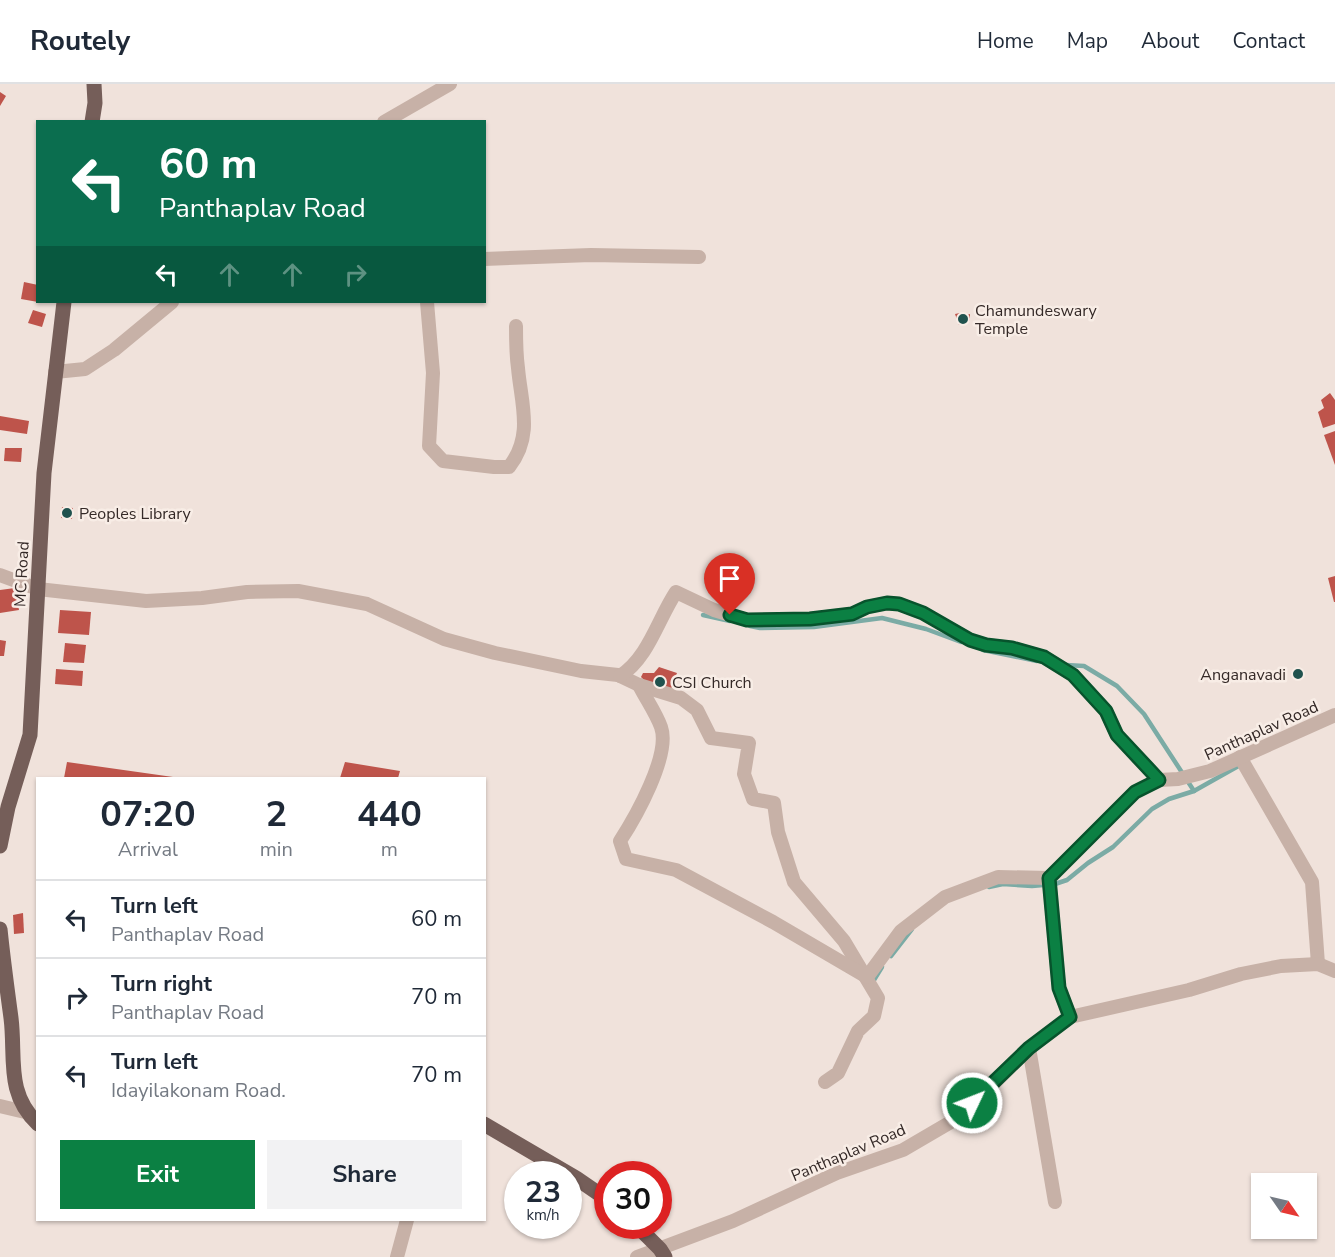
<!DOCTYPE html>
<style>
body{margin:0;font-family:"Nunito Sans",sans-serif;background:#f2f2f3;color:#1f2937;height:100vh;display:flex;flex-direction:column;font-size:22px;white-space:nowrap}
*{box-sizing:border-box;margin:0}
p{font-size:20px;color:#747a83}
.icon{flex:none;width:33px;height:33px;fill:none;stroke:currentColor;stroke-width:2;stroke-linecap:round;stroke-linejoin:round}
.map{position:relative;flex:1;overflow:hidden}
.details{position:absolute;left:36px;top:693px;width:450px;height:444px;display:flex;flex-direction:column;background:#fff;border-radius:0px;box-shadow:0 2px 4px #0004}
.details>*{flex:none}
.top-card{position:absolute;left:36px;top:36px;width:450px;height:183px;border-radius:0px;box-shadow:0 2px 4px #0004;background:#0b6e4f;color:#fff;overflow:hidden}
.needle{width:39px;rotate:124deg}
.tools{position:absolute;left:1251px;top:1089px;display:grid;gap:12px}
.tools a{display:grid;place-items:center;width:66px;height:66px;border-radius:0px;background:#fff;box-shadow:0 2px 4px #0004;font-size:30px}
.speed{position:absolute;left:504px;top:1077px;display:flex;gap:12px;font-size:30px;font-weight:700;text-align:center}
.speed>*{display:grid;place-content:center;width:78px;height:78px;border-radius:50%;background:#fff;box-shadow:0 2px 4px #0004;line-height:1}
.speed small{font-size:15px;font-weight:400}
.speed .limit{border:9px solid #d22;background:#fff;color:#111}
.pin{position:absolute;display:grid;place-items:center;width:51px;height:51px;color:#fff;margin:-62px -26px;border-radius:50% 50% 50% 0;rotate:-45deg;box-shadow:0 0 6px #0007}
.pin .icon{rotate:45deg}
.me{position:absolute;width:66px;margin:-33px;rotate:47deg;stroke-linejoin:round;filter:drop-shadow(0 0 4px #0008)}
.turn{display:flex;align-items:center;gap:21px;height:126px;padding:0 24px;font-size:27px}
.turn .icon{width:78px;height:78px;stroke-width:2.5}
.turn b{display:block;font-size:42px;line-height:51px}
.lanes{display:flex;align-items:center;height:57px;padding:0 24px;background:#0003;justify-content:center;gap:30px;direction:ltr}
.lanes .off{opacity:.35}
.eta{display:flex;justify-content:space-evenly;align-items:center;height:102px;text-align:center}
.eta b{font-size:36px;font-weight:700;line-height:42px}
.action{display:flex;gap:12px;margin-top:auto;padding:12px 24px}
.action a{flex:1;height:69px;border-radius:0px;background:#0b8043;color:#fff;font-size:24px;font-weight:700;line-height:69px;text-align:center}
.action a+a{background:#f2f2f3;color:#1f2937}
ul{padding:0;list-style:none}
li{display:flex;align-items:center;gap:18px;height:78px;padding:0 24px;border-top:2px solid #e0e1e3}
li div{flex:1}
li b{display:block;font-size:22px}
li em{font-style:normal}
header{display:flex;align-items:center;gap:36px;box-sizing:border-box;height:84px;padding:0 30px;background:#fff;border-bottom:2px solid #e0e1e3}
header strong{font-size:28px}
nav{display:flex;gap:33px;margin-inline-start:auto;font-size:21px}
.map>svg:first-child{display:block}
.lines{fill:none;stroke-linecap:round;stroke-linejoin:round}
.stream{stroke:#7baba5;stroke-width:4.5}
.building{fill:#be544b}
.street{stroke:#c7b1a7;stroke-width:14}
.primary{stroke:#755e59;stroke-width:15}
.route-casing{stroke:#07532c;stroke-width:15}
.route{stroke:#0b8043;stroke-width:10}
.poi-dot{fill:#20524e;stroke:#f8ede6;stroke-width:2}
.labels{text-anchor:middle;stroke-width:5;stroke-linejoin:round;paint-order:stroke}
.poi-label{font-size:16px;fill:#342927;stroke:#f8ede6;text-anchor:start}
.street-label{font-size:16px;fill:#342927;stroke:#f8ede6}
</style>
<header>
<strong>Routely</strong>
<nav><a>Home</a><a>Map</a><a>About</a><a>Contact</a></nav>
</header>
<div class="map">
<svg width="1335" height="1173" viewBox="0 0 1335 1173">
<rect width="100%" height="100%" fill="#f0e2db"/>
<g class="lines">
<g class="stream">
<polyline points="703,531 730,537"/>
<polyline points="750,542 760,544 814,543 882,534 926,545 961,558"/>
<polyline points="983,566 1037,577"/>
<polyline points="1066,581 1084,582 1117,602 1144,630 1194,707"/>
<polyline points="989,803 1003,800 1032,802 1055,800 1067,796 1088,779 1113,763 1152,725 1169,715 1194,707 1242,680"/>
<polyline points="891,872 912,845"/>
<polyline points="874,896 882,883"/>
</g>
</g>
<g class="building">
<polygon points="0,8 6,12 0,22"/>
<polygon points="24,198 38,201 38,218 21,215"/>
<polygon points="33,226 46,230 42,243 28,239"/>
<polygon points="960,229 961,233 970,230 970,236 959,241 955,230"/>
<polygon points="1330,309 1335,316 1335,340 1323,344 1318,328 1324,324 1321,316"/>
<polygon points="0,332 29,337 27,350 0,346"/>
<polygon points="1335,347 1335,381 1324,351"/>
<polygon points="5,364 22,364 21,378 4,377"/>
<polygon points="62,423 73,424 72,435 61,434"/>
<polygon points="1335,492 1335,518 1334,518 1328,494"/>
<polygon points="15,504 19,526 0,529 0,506"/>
<polygon points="60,526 91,528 89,551 58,549"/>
<polygon points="0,556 6,557 4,572 0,572"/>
<polygon points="65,559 86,561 84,579 63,578"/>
<polygon points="659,583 677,589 670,608 650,602 641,593 643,589 654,589"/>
<polygon points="56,585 83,587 82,602 55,600"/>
<polygon points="1302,586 1303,593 1295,595 1293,587"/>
<polygon points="67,678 173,693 173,694 64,694"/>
<polygon points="345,678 400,687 398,694 340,694"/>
<polygon points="23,829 24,849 14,850 13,831"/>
<polygon points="647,1083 658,1090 641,1090"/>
<polygon points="658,1091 666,1096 658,1107"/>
</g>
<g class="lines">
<g class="street">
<polyline points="384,38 450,0"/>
<polyline points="484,175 591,171 699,173"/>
<path d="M427,218L433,289L429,362L443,377L494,383H509C534,352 521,319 518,284C516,270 516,256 516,242"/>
<polyline points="55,288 85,285 114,266 172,218"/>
<polyline points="0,491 38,505 146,517 202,514 247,508 298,507 367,520 444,555 495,569 581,587 618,591 639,601 681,614 697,626 711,654 749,659 744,690 753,715 774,719 778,748 794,798 844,857 878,914 874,932 858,947 838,989 825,998"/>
<path d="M620,592C649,573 658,535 676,508L714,526L747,536L810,535L852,530L867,523L887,519L899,520L923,529L970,556L986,561L1012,564L1044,573L1073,591L1106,627L1117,651L1159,696"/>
<path d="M639,601C646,615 656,629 661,643C671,671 635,734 620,757L626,775L676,786L773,838L867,893L901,847L945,813L998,793L1049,794"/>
<polyline points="1240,673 1312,798 1318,880"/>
<polyline points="1049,794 1135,708 1159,696 1178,695 1210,687 1335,631"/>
<polyline points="1049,794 1059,904 1070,933"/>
<polyline points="1029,964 1055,1118"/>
<polyline points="0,1022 25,1028"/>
<polyline points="397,1173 407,1136"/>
<polyline points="637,1173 733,1137 837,1089 903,1066 956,1035 989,1004 1029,964 1070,933 1189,906 1241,890 1281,882 1318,880 1335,887"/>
</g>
<g class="primary">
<polyline points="92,38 95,19 94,0"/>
<polyline points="0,762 8,723 30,651 44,389 64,218"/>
<path d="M0,845C3,875 7,904 11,934C16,973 5,1009 38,1040"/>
<polyline points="484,1040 576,1094 608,1116"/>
<polyline points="637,1142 660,1165 665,1173"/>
</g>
</g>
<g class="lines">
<defs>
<polyline id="route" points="730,531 747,536 810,535 852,530 867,523 887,519 899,520 923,529 970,556 986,561 1012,564 1044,573 1073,591 1106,627 1117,651 1159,696 1135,708 1049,794 1059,904 1070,933 1029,964 972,1019"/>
</defs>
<use href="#route" class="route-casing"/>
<use href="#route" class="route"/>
</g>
<g class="poi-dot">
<circle cx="963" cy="235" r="6"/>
<circle cx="67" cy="429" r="6"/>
<circle cx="1298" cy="590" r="6"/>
<circle cx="660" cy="598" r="6"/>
</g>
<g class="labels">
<g class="poi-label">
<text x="975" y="232">Chamundeswary<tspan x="975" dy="18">Temple</tspan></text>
<text x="79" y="435">Peoples Library</text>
<text x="1286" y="596" text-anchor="end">Anganavadi</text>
<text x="672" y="604">CSI Church</text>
</g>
<g class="street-label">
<text transform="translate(21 490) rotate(-87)" y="6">MC Road</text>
<text transform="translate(1261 646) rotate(-24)" y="6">Panthaplav Road</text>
<text transform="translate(848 1068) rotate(-23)" y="6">Panthaplav Road</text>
</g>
</g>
</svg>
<div class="tools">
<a><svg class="needle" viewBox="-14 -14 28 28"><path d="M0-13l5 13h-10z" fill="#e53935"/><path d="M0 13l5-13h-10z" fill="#747a83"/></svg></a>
</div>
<div class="speed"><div>23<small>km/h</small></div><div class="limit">30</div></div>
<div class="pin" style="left:730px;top:531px;background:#d93025"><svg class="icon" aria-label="arrive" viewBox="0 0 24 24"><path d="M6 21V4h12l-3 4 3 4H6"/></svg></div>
<svg class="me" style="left:972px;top:1019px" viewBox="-20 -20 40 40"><circle r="17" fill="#0b8043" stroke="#fff" stroke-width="3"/><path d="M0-11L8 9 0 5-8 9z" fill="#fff"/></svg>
<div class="top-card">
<div class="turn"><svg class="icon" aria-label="left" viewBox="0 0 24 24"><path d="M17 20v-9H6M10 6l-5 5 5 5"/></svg><div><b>60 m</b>Panthaplav Road</div></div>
<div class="lanes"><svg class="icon" aria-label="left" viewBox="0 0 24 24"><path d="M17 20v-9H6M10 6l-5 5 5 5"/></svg><svg class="icon off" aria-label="ahead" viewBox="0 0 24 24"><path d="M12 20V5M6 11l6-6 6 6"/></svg><svg class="icon off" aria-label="ahead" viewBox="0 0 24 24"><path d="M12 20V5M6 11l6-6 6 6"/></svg><svg class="icon off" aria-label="right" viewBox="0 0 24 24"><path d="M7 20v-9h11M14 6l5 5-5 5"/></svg></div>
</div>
<section class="details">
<div class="eta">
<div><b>07:20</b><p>Arrival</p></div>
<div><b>2</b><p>min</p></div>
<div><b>440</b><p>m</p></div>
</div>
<ul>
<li><svg class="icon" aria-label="left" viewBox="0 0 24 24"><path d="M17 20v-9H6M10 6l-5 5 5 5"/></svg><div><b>Turn left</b><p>Panthaplav Road</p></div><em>60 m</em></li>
<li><svg class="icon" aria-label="right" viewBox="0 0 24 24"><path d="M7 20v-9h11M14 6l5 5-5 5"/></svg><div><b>Turn right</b><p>Panthaplav Road</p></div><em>70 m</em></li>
<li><svg class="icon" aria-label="left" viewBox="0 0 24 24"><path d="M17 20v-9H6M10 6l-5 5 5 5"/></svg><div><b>Turn left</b><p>Idayilakonam Road.</p></div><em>70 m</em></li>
</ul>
<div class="action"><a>Exit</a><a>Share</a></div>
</section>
</div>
